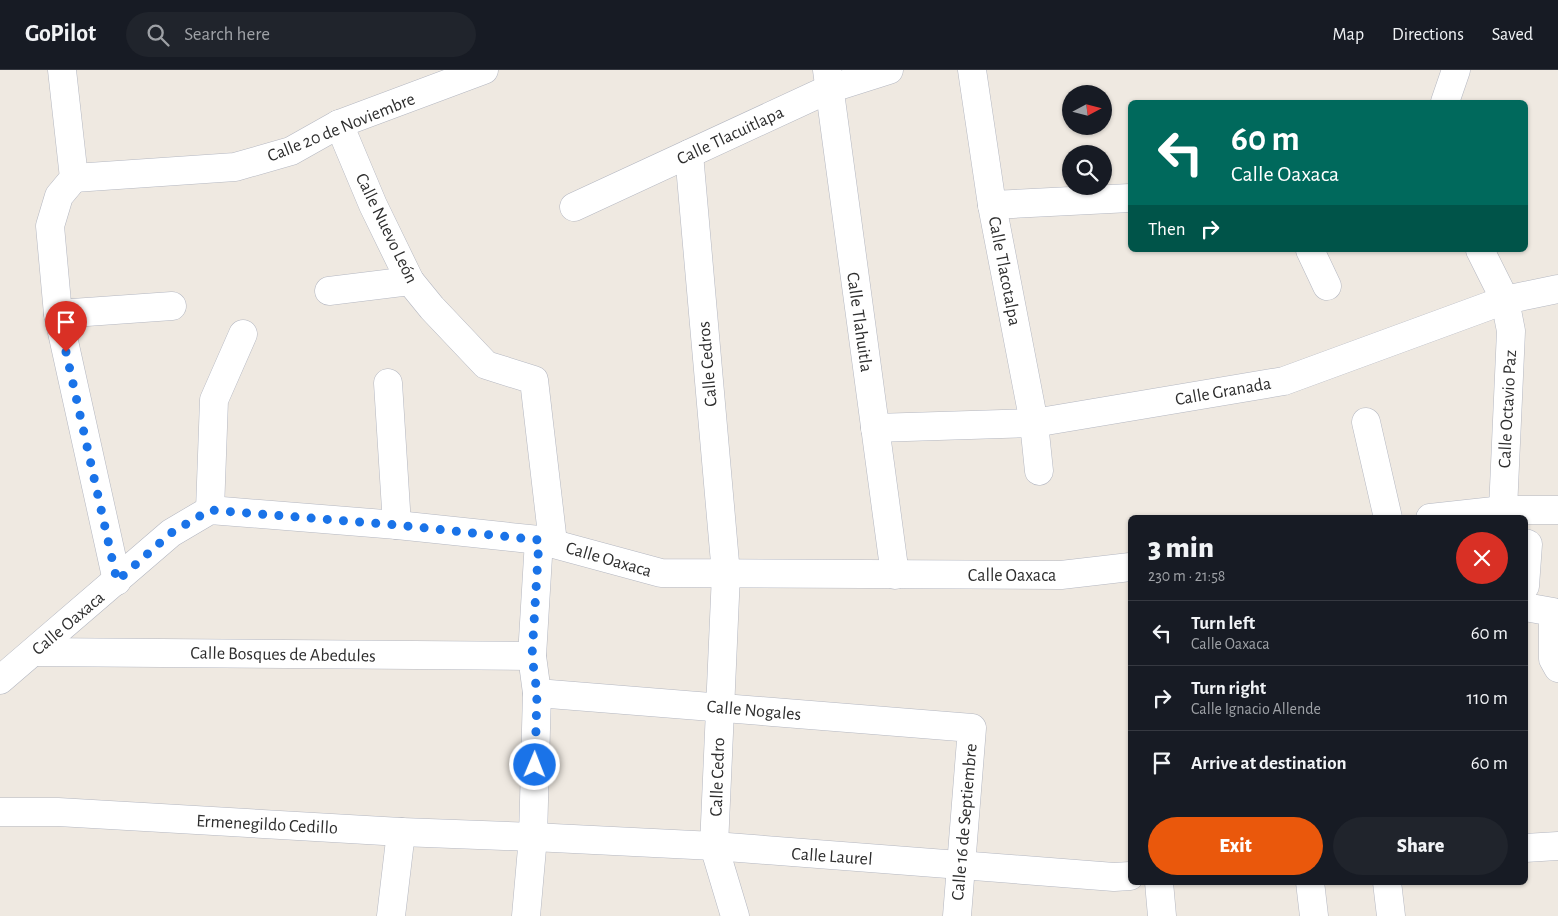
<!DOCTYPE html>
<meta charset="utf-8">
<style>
body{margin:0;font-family:"Alegreya Sans",sans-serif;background:#20242c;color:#f1f3f6;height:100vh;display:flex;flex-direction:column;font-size:19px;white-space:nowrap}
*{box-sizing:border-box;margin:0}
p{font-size:16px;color:#9ea1a6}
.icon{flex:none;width:28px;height:28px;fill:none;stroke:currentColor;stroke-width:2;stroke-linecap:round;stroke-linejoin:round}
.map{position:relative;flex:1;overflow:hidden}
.panel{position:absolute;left:1128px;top:445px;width:400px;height:370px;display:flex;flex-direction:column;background:#171b24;border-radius:8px;box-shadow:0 1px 4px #0004}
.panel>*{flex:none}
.hud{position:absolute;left:1128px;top:30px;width:400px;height:152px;border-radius:8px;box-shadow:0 1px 4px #0004;background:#00695c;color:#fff;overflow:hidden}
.needle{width:32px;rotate:83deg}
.buttons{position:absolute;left:1062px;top:15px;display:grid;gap:10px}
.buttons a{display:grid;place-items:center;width:50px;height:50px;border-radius:50%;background:#171b24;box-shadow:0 1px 4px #0004;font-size:25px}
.pin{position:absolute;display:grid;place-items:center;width:42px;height:42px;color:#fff;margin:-51px -21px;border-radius:50% 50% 50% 0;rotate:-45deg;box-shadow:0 0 5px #0007}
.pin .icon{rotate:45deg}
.me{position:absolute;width:55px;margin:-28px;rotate:1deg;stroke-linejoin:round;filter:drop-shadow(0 0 4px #0008)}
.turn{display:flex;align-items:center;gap:18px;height:105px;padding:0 20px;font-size:22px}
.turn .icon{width:65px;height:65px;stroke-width:2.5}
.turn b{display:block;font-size:35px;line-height:42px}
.then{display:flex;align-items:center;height:48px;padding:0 20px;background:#0003;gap:10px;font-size:19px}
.round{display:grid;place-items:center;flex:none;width:52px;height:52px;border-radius:26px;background:#20242c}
.head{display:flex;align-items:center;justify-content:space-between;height:85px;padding:0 20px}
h1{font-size:30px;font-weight:800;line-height:38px}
.cta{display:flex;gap:10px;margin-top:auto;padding:10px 20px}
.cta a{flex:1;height:58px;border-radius:30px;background:#ea580c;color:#fff;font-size:20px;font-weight:800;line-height:58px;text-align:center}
.cta a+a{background:#20242c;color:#f1f3f6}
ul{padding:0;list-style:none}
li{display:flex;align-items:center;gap:15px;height:65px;padding:0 20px;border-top:1px solid #363941}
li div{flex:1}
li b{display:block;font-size:19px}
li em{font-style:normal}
header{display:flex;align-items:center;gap:30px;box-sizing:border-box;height:70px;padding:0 25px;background:#171b24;border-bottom:1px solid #363941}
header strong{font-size:24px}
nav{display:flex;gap:28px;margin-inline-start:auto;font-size:18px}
.search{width:350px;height:45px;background:#20242c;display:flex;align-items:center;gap:12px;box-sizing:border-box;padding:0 18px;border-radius:28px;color:#9ea1a6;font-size:19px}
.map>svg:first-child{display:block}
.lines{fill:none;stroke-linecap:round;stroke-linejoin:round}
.minor-casing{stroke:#b4b7c1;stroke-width:29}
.minor{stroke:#fff;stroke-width:28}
.route{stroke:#1a73e8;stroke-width:9;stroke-dasharray:0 16.2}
.labels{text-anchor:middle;stroke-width:4;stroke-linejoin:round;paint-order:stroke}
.street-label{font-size:18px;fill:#2e2e2e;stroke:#fff}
</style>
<header>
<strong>GoPilot</strong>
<div class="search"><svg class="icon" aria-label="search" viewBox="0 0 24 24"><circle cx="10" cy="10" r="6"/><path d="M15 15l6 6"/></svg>Search here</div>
<nav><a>Map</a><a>Directions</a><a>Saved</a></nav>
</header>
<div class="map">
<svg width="1558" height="846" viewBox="0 0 1558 846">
<rect width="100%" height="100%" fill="#efe9e1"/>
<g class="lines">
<defs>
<g id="minor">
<polyline points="62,0 74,108 59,126 50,156 58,244 117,511"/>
<polyline points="827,0 895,505"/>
<polyline points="972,0 992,135 1034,353 1039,401"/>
<polyline points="1445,32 1456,0"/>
<polyline points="339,54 373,135 410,211 432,238 486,295 534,310 553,473"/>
<polyline points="689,84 726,504 714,776 735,846"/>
<polyline points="74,108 235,97 291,81 339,54 484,0"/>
<polyline points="992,135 1130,128"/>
<polyline points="574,137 829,19 889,0"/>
<polyline points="1310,180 1327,216"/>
<polyline points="1480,180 1505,230 1511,261 1503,440 1505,448"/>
<polyline points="329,221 410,211"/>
<polyline points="58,244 172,236"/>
<polyline points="388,313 397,455"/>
<polyline points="1366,352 1388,448"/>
<polyline points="875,358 1034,353 1284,311 1505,230 1558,219"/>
<polyline points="210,440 214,330 243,264"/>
<polyline points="1430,448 1503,440 1558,440"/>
<polyline points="1525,473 1528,474 1525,516"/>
<polyline points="1525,537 1553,542 1553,589 1558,598"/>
<polyline points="34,582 532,586"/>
<polyline points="0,610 171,463 210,440 397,455 539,470 661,503 1061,505 1130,497"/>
<polyline points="537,623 972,658 957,846"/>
<polyline points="0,742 58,742 401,762 533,767 714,776 1114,807 1130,806"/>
<polyline points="1525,778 1558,776"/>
<polyline points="1159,812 1162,846"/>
<polyline points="1310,812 1314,846"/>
<polyline points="1387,812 1391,846"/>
<polyline points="391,846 401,762"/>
<polyline points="526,846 533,767 537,623 532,586 539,470"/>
</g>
</defs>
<use href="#minor" class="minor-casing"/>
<use href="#minor" class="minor"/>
</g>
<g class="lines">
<polyline class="route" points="66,282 117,511 171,463 210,440 397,455 539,470 532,586 537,623 535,695"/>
</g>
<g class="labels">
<g class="street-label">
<text transform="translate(341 57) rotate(-22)" y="6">Calle 20 de Noviembre</text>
<text transform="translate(730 65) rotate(-25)" y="6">Calle Tlacuitlapa</text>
<text transform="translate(387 158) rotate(64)" y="6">Calle Nuevo León</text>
<text transform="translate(1005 201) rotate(79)" y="6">Calle Tlacotalpa</text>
<text transform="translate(860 252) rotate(82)" y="6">Calle Tlahuitla</text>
<text transform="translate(707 294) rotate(-95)" y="6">Calle Cedros</text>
<text transform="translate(1223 321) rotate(-10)" y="6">Calle Granada</text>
<text transform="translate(1507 339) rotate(-87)" y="6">Calle Octavio Paz</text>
<text transform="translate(609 489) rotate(16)" y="6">Calle Oaxaca</text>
<text x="1012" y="511">Calle Oaxaca</text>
<text transform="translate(68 553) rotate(-40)" y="6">Calle Oaxaca</text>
<text transform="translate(283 584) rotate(1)" y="6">Calle Bosques de Abedules</text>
<text transform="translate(754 640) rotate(5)" y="6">Calle Nogales</text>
<text transform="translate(717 707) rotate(-88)" y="6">Calle Cedro</text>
<text transform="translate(964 752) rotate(-85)" y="6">Calle 16 de Septiembre</text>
<text transform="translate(267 754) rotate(3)" y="6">Ermenegildo Cedillo</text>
<text transform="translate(832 786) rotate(4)" y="6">Calle Laurel</text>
</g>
</g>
</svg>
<div class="buttons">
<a><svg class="needle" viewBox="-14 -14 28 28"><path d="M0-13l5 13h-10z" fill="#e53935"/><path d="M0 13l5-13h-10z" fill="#9ea1a6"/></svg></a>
<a><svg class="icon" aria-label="search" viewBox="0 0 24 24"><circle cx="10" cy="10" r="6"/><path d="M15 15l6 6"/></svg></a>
</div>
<div class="pin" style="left:66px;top:282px;background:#d93025"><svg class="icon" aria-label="arrive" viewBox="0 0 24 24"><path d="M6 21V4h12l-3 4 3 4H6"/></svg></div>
<svg class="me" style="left:535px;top:695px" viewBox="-20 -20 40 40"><circle r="17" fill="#1a73e8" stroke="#fff" stroke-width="3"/><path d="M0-11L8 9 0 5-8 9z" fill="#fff"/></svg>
<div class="hud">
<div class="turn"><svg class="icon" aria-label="left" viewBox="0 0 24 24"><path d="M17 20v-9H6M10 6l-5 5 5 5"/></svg><div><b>60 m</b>Calle Oaxaca</div></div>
<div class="then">Then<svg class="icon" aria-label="right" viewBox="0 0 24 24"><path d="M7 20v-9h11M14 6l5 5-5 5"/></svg></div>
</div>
<section class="panel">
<div class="head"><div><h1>3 min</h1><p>230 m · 21:58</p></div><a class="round" style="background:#d93025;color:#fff"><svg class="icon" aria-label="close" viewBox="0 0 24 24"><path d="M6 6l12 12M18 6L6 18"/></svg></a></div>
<ul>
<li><svg class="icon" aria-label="left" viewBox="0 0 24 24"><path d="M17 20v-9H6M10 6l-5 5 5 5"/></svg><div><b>Turn left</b><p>Calle Oaxaca</p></div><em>60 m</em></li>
<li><svg class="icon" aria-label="right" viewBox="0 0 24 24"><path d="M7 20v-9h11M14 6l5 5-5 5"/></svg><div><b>Turn right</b><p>Calle Ignacio Allende</p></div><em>110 m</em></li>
<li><svg class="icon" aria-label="arrive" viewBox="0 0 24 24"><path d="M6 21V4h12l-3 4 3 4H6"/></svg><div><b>Arrive at destination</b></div><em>60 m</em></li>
</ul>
<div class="cta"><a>Exit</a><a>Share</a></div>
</section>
</div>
